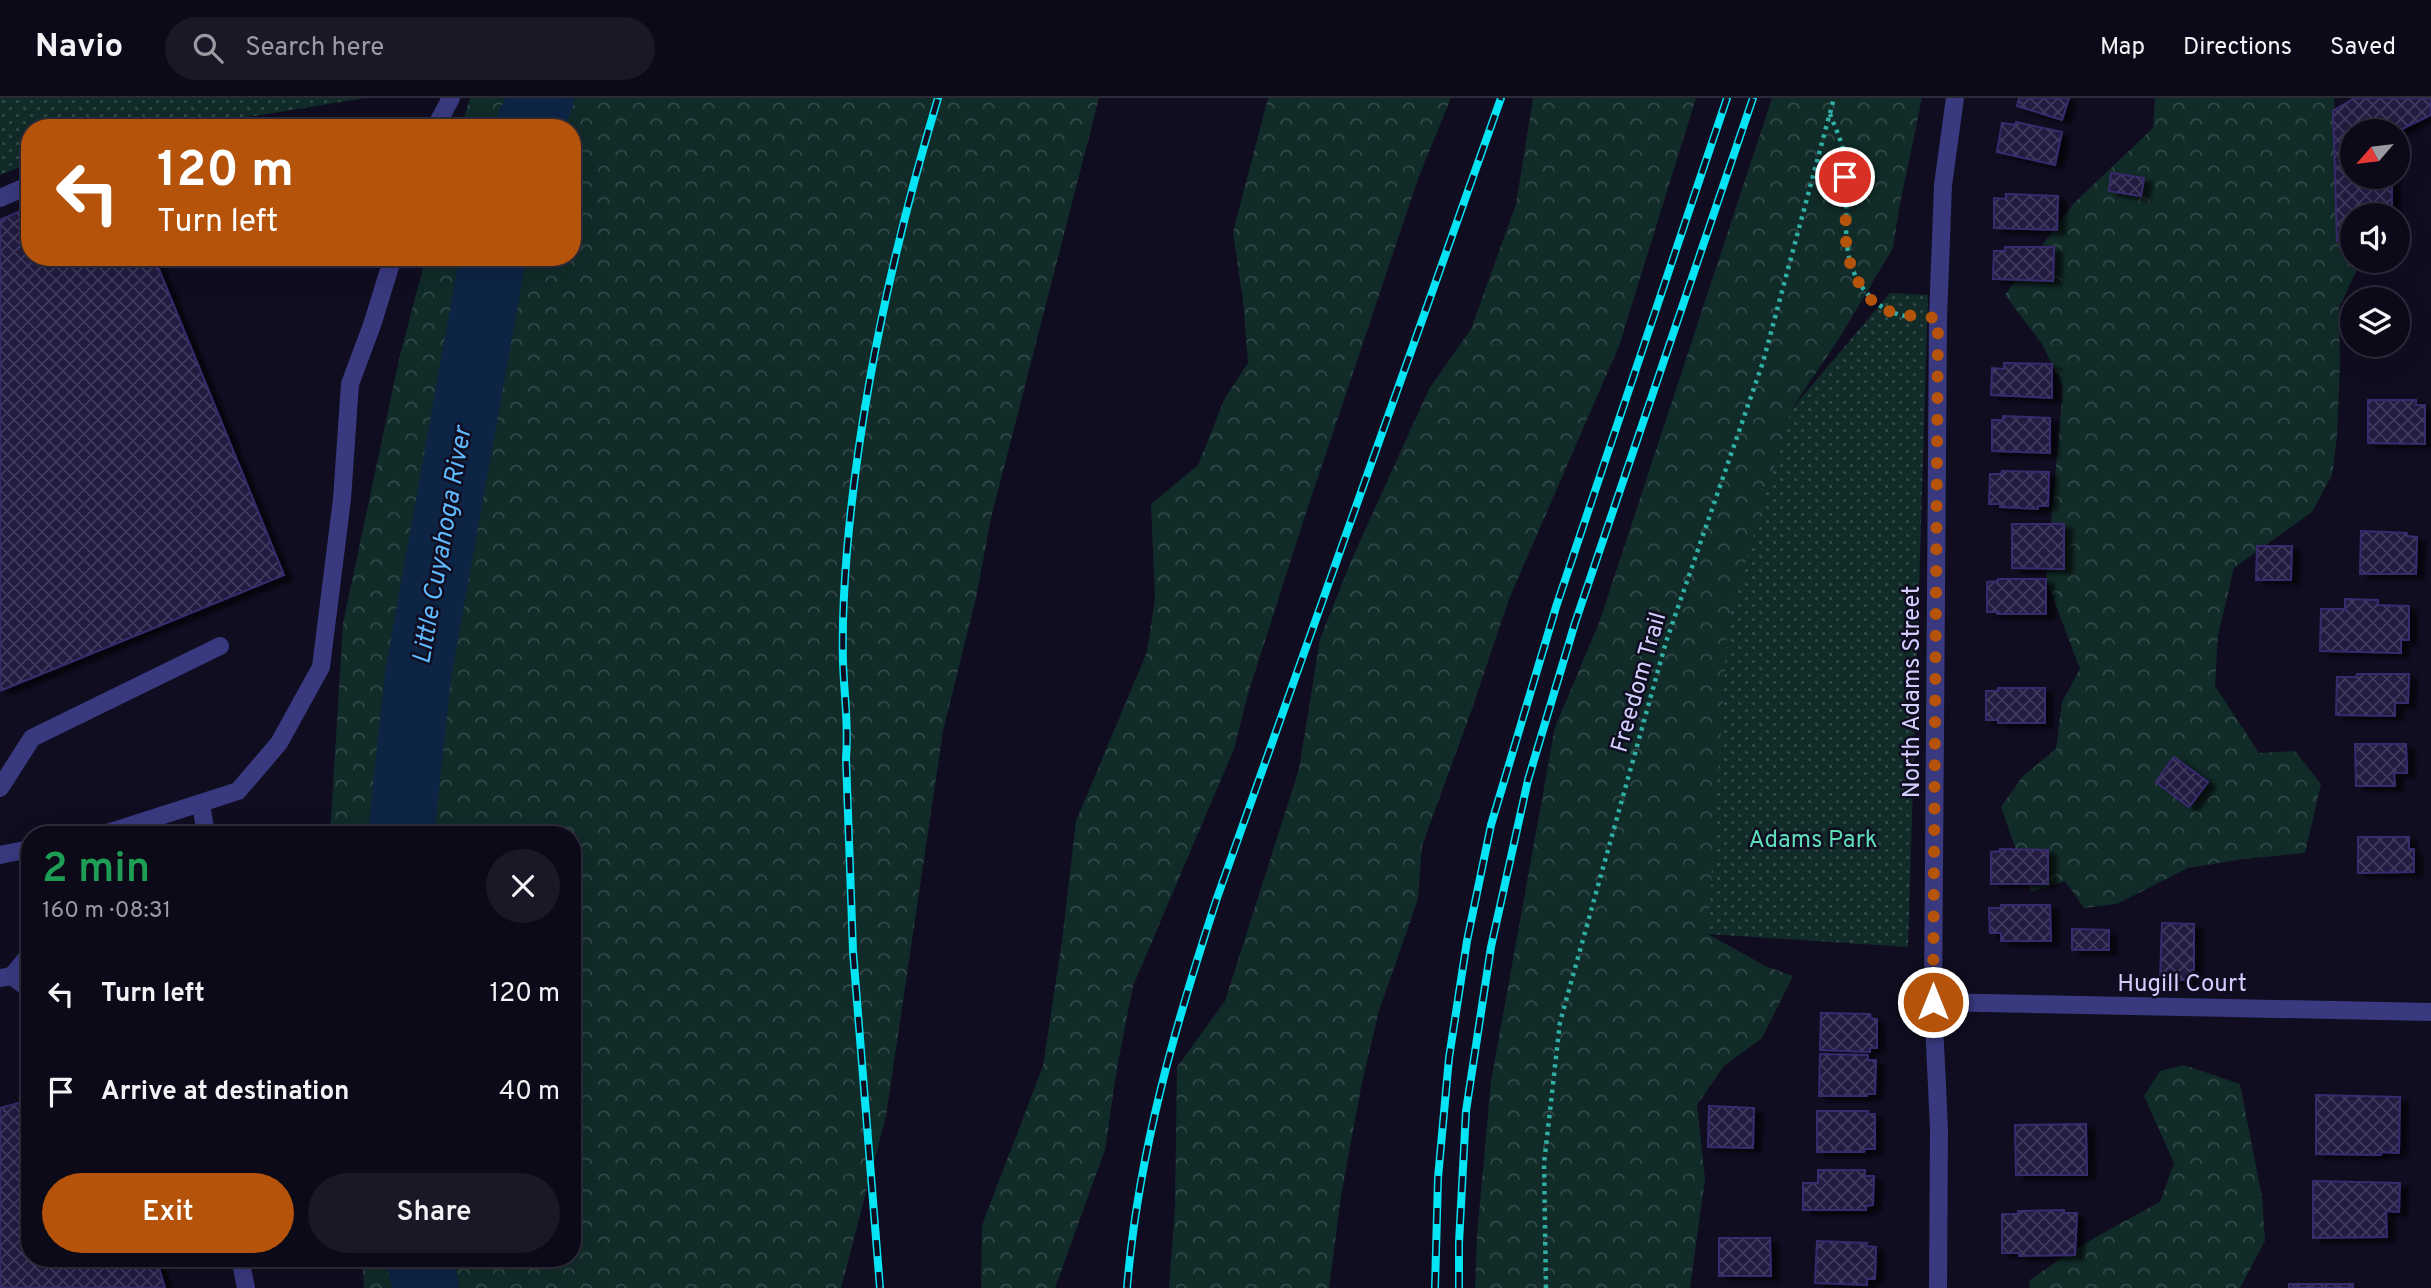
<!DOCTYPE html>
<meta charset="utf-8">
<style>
body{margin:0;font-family:Overpass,sans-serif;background:#1a1826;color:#f1f3f6;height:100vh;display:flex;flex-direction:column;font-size:26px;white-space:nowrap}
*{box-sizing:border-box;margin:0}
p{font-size:23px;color:#9a9aa2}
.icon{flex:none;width:38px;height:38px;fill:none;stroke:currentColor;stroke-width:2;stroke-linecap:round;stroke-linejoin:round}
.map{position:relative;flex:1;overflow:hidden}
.sheet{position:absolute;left:21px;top:728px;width:560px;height:441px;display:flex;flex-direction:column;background:#0c0a19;border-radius:28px;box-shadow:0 7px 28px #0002,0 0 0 2px #2c2b38}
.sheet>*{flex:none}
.banner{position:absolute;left:21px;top:21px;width:560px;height:147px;border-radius:28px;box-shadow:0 7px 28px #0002,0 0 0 2px #2c2b38;background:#b45309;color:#fff;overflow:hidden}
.needle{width:46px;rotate:242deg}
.tools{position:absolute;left:2340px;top:21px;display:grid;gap:14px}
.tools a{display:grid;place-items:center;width:70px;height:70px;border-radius:50%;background:#0c0a19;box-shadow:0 7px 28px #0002,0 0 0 2px #2c2b38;font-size:35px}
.pin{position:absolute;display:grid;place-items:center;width:60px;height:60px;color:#fff;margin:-30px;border:4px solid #fff;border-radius:50%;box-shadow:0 2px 7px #0007}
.me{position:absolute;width:77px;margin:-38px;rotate:0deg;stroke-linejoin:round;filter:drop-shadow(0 0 5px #0008)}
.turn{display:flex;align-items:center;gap:24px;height:147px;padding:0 21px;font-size:32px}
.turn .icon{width:91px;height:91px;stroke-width:2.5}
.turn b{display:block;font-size:49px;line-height:60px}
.round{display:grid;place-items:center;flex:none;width:74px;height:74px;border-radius:37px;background:#1a1826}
.summary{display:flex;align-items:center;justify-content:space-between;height:119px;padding:0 21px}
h1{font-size:42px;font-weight:600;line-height:52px;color:#1e9e55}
.cta{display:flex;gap:14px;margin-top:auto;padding:14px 21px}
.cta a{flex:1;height:80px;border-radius:42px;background:#b45309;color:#fff;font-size:28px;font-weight:600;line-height:80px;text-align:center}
.cta a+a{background:#1a1826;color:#f1f3f6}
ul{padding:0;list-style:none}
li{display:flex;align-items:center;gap:21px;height:98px;padding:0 21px}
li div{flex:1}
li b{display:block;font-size:26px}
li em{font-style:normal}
header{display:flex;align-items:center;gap:42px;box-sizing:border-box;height:98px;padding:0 35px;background:#0c0a19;border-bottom:2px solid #2c2b38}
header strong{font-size:33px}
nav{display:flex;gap:38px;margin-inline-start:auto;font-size:24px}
.search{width:490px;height:63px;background:#1a1826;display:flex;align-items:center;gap:18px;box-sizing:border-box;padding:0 24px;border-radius:38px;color:#9a9aa2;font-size:26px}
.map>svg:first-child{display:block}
.forest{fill:url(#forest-crowns)}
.park{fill:url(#park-dots)}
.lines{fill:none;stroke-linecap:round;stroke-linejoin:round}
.river{stroke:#0d2445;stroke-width:66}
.building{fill:url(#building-cross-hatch);stroke:#372c6d;stroke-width:2;filter:url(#shadow)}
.path{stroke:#30b0a4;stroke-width:4.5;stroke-dasharray:3.5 5;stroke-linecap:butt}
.lane{stroke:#39397f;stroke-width:18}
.street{stroke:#39397f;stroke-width:18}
.rail-casing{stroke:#04e4f4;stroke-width:8}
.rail{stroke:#100d21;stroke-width:5;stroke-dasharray:16;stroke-linecap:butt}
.route{stroke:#b45309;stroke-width:12;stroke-dasharray:0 21.6}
.labels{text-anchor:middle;stroke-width:5;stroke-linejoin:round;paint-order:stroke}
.street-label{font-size:24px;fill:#d2cefe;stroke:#100d21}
.park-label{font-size:24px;fill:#5cddb8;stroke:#100d21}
.water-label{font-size:26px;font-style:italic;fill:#5eb9fc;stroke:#100d21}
</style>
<header>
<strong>Navio</strong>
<div class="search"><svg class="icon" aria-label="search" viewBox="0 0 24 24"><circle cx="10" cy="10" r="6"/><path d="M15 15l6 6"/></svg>Search here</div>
<nav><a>Map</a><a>Directions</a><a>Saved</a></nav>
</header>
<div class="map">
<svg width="2431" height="1190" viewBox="0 0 2431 1190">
<defs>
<pattern id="forest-crowns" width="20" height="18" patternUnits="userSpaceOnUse" patternTransform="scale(1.75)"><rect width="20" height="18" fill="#112b29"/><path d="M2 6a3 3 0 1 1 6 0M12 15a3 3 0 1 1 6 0" fill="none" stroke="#334949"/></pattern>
<pattern id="park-dots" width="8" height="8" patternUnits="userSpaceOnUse" patternTransform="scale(1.75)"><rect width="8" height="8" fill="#112b29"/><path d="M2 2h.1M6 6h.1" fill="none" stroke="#334949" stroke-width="1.8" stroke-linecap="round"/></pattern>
<pattern id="building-cross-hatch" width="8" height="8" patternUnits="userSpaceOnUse" patternTransform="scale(1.75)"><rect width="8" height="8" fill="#201a41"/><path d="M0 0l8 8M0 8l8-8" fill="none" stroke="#403a5e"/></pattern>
<filter id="shadow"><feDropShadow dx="8" dy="4.5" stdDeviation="2" flood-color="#0009"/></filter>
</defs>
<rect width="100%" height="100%" fill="#100d21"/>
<g class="forest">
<polygon points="470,0 1099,0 991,420 976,500 943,633 886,1018 841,1190 364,1190 362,1160 572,1160 572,737 330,737 343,525 400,257 426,159 572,159 572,30 461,30"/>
<polygon points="1268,0 1451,0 1419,78 1303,424 1248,596 1234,651 1133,888 1117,970 1105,1052 1055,1190 981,1190 982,1127 1043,968 1062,843 1076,723 1147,554 1155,500 1151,406 1198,367 1225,300 1248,265 1243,203 1233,134"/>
<polygon points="1533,0 1696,0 1619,248 1509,501 1472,611 1422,748 1418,801 1379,913 1362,984 1341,1098 1329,1190 1169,1190 1175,1109 1177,969 1225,903 1299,671 1320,541 1351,463 1429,291 1471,231 1516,106"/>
<polygon points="1772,0 1922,0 1899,111 1893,150 1840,239 1791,312 1708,836 1765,868 1793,878 1762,940 1724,968 1697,1007 1705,1081 1690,1190 1475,1190 1477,1138 1491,983 1555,629 1599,525"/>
<polygon points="2155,0 2334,0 2336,27 2352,79 2366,80 2367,117 2352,117 2352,163 2361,163 2339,210 2340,264 2337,339 2332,377 2312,414 2234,470 2218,537 2215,588 2259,655 2295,653 2321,686 2305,755 2244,761 2188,770 2117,806 2084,810 2065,783 2031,794 2001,709 2022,679 2056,651 2062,604 2080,571 2046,481 2063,289 2042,246 2005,197 2074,105 2153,30"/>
<path d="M2184,967L2240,986L2262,1099L2265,1143L2240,1190H2029L2030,1182C2071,1152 2115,1128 2160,1104L2174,1065L2144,998L2160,973Z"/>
</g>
<g class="park">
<polygon points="0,0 365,0 182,30 30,30 30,65 0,77"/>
<polygon points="1890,195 1928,197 1908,849 1708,836 1728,523 1791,312"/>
</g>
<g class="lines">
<g class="river">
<polyline points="528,30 541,0"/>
<polyline points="401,737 418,577 493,159"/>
<polyline points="419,1160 426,1190"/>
</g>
</g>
<g class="building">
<polygon points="2019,0 2069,0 2062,22 2017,8"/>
<polygon points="2354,0 2431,0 2431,17 2398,33 2352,33 2352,79 2392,79 2392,117 2352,117 2352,143 2337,143 2333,13"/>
<polygon points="2016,24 2062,34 2055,67 1997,54 2002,25 2015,27"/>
<polygon points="2111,75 2144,80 2141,98 2109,93"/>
<polygon points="2006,96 2058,98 2057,132 1994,130 1994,100 2006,101"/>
<polygon points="30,109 30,159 154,159 284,477 0,593 0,122"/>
<polygon points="2005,149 2054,149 2053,183 1993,181 1994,153 2005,153"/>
<polygon points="2004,265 2052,266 2052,300 1991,297 1992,270 2004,271"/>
<polygon points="2368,302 2416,302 2416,307 2425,307 2425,346 2368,345"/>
<polygon points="2003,318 2050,320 2050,355 1992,353 1992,322 2003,322"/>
<polygon points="2002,373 2049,374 2048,408 2038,408 2038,411 2000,409 2001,406 1989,406 1990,376 2001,376"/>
<polygon points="2012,426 2064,426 2064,471 2012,470"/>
<polygon points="2361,433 2407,435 2407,438 2417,439 2416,476 2360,476"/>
<polygon points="2257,448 2292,448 2291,482 2256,482"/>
<polygon points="1998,481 2046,481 2046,516 1997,516 1997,514 1987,514 1987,484 1998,483"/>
<polygon points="2345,501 2378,502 2378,507 2409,508 2409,542 2401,542 2401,555 2320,553 2321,511 2345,511"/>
<polygon points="2357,576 2409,576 2408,605 2395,605 2395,618 2336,617 2337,579 2356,579"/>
<polygon points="1998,590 2045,590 2045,625 1998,625 1998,622 1986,622 1986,593 1998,593"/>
<polygon points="2355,646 2406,646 2407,675 2394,675 2395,688 2356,688"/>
<polygon points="2174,659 2208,684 2189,709 2156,684"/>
<polygon points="2358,739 2409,739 2409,751 2414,751 2414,774 2358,775"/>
<polygon points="2000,751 2048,752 2048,786 1991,786 1991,754 2000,753"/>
<polygon points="2001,807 2050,807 2051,843 2001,843 2001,835 1990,835 1989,810 2001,810"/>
<polygon points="2162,825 2194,826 2194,872 2191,872 2191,882 2160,882"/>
<polygon points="2072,831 2109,832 2109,852 2072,852"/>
<polygon points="1821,915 1870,916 1871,920 1877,921 1877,950 1870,950 1870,954 1820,952"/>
<polygon points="1820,956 1868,957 1868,962 1876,962 1875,996 1867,996 1867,998 1819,998"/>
<polygon points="2316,997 2400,999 2399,1055 2381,1054 2381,1057 2316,1056"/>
<polygon points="30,1002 30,1160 156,1160 165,1190 0,1190 0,1010"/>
<polygon points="1709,1008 1754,1010 1753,1050 1708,1049"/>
<polygon points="1817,1013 1868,1013 1868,1016 1875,1016 1875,1051 1865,1051 1864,1054 1817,1054"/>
<polygon points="2086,1026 2087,1077 2016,1077 2015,1027"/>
<polygon points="1818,1072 1865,1072 1865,1078 1874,1078 1873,1107 1866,1108 1866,1112 1803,1112 1803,1085 1818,1085"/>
<polygon points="2313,1083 2400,1085 2399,1114 2386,1113 2387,1139 2313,1140"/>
<polygon points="2064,1112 2064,1115 2077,1115 2075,1157 2019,1158 2019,1155 2002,1155 2002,1116 2018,1116 2018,1113"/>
<polygon points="1719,1140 1770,1140 1771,1178 1719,1178"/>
<polygon points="1817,1143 1867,1145 1866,1148 1876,1149 1875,1181 1867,1181 1867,1187 1815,1185"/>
<rect x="2289" y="1186" width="64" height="4"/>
</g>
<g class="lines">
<g class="path">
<path d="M1830,16C1834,27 1840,39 1843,51C1855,97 1833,148 1862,189C1875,207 1889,216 1911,219"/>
<polyline points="1546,1190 1544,1066 1560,924 1666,544 1763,264 1834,0"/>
</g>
<g class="lane">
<polyline points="435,30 451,0"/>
<polyline points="0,100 30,87"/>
<polyline points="0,690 32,640 220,548"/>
<polyline points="201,706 206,737"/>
<polyline points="101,737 238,693 279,645 321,569 342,401 350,286 372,227 393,159"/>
<polyline points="0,757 30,751"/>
<polyline points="12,878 30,892"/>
<polyline points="0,880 12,878 30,856"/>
<polyline points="1933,904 2431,914"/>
<polyline points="240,1160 246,1190"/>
</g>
<polyline class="street" points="1938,1190 1939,1031 1933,904 1938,220 1943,87 1955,0"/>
<defs>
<g id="rail">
<path d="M880,1190L853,853L846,660C849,628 844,596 843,564C842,528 844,489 847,453C860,299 894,147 938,0"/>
<path d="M1127,1190C1138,1056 1175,928 1217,800L1501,0"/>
<polyline points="1435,1190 1438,1080 1449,960 1467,843 1491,727 1556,509 1727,0"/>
<polyline points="1459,1190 1459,1145 1466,1013 1491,849 1528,682 1575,525 1753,0"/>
</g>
</defs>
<use href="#rail" class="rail-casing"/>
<use href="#rail" class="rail"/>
</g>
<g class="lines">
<polyline class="route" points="1845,79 1846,143 1852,175 1872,203 1894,216 1938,220 1933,904"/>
</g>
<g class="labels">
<g class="street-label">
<text transform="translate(1638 584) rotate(-74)" y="8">Freedom Trail</text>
<text transform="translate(1911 594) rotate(-90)" y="8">North Adams Street</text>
<text x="2182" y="893">Hugill Court</text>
</g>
<g class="park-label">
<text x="1813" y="749">Adams Park</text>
</g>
<g class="water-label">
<text transform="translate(441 447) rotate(-80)" y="9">Little Cuyahoga River</text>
</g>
</g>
</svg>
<div class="tools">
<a><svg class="needle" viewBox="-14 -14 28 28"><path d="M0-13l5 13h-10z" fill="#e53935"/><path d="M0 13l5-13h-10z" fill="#9a9aa2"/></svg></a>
<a><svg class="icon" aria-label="sound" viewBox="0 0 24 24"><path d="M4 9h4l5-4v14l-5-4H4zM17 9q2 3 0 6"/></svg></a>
<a><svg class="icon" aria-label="layers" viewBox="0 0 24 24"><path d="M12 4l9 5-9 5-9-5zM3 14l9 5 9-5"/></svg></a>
</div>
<div class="pin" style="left:1845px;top:79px;background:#d93025"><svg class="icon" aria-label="arrive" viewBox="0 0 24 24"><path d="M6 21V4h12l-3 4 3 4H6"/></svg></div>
<svg class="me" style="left:1933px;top:904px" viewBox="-20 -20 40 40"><circle r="17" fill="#b45309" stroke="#fff" stroke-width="3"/><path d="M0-11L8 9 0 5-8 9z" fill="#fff"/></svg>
<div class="banner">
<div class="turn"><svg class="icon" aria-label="left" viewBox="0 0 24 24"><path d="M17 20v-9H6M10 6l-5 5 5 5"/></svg><div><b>120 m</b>Turn left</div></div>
</div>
<section class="sheet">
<div class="summary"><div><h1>2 min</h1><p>160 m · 08:31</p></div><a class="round"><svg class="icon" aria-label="close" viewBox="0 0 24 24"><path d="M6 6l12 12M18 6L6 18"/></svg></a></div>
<ul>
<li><svg class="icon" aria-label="left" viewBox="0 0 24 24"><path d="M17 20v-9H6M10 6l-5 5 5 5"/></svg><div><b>Turn left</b></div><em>120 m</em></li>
<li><svg class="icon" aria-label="arrive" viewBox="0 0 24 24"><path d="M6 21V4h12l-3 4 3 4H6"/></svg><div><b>Arrive at destination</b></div><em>40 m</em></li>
</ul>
<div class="cta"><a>Exit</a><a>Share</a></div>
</section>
</div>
